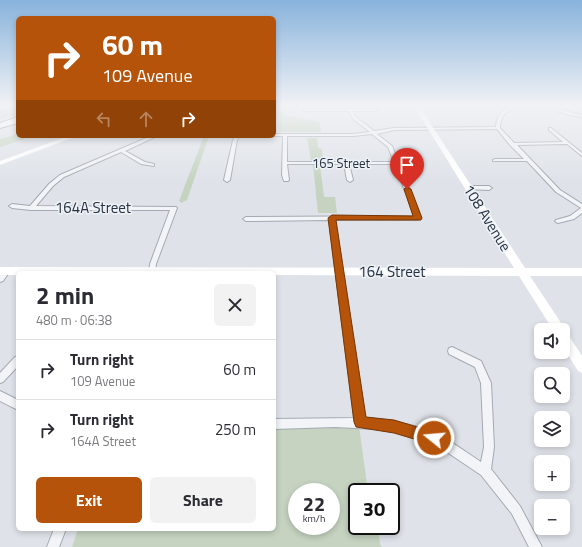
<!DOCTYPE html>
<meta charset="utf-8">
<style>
body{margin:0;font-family:"Titillium Web",sans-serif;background:#f2f2f3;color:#2b2b33;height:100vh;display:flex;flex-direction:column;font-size:15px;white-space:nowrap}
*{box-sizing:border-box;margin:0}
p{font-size:13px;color:#7c7c81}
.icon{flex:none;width:22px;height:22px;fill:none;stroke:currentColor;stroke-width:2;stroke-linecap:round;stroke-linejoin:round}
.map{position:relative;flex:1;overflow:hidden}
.sheet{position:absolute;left:16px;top:271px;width:260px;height:260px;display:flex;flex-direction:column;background:#fff;border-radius:6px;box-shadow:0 2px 6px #0003}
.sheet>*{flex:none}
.guide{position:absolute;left:16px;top:16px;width:260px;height:122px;border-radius:6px;box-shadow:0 2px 6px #0003;background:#b45309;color:#fff;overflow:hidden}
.controls{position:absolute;left:534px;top:323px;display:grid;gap:8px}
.controls a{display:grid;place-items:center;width:36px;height:36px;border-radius:6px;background:#fff;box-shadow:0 2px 6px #0003;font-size:20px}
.speed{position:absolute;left:288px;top:483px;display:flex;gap:8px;font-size:20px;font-weight:700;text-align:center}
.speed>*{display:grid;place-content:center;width:52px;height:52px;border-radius:50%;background:#fff;box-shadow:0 2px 6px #0003;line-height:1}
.speed small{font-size:10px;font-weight:400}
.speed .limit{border:2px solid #111;border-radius:6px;background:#fff;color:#111}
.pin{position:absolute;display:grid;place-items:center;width:34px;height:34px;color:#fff;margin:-41px -17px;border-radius:50% 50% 50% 0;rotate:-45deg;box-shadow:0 0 4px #0007}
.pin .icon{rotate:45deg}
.me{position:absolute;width:44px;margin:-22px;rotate:287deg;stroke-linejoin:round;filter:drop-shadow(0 0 3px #0008)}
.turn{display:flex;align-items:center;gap:14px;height:84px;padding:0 20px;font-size:18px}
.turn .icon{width:52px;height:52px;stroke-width:2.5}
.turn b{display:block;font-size:28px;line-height:34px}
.lanes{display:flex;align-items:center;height:38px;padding:0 20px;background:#0003;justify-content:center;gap:20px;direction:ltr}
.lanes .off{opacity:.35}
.round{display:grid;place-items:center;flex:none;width:42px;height:42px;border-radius:6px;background:#f2f2f3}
.overview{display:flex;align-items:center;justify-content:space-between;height:68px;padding:0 20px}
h1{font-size:24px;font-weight:700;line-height:30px}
.primary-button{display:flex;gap:8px;margin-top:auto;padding:8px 20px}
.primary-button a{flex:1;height:46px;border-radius:6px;background:#b45309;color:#fff;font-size:16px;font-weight:700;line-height:46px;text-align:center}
.primary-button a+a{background:#f2f2f3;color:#2b2b33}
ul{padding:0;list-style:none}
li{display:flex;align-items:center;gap:12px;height:60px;padding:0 20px;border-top:1px solid #e1e1e2}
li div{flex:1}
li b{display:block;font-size:15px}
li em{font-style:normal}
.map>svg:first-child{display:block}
.green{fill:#c5d3c0;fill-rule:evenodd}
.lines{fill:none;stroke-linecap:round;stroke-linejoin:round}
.stream{stroke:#98b1cb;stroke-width:1}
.street-casing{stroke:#a4aab3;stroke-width:2}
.highway-casing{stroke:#8690a0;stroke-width:2}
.street{fill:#f2f4f7;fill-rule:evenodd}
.secondary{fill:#fff;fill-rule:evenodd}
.highway{fill:#fff;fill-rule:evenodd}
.route{fill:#b45309;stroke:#753606}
.labels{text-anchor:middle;stroke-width:3;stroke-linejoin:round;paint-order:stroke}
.far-street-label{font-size:13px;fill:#273141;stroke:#eef2f6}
.street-label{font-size:15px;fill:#273141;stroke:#eef2f6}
</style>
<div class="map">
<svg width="582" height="547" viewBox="0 0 582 547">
<rect width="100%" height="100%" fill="#dfe3e9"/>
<g class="green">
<polygon points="18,106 18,114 0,119 0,110"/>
<polygon points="281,106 285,106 285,115 320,122 321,132 279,132"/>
<polygon points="18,134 18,136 33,136 0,147 0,139"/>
<polygon points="204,136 209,136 187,200 181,203 179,201"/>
<polygon points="307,138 317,138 318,148 322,149 323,160 311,160"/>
<polygon points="313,165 320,165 324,197 335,197 337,213 318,213"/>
<path d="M274,426H359L368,492H357V526H378L380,544L382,547H72L78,529H274ZM297,492H331V526H297Z"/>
</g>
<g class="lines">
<polyline class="stream" points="0,112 18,107"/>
<defs>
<g id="street">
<polygon points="452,106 456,106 457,107 455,108"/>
<path d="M513,106H517C506,113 501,113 500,128L514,143L563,142L549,130V128H551L582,153V156L567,144L517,145L560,190L582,204V213L574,219L558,223L556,222L555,221L556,220L570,216L581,208L556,192L527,161H493V160L495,159H524L510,145L497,129L394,130L377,134L392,146L421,218L418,220H335L364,418C390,420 417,424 439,435C454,443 467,453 481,462L484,447L481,383L475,367L449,354L448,351L449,348L452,347L481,361L491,383L494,447L491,469L520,506L542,547H529L512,514L481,475L432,442L415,436L395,432L375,429L335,427L274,429V419L354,418L329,220L246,221L243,219L246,217L414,216L395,164H349L353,180L350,182L347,180L344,164H287L289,180L288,181H284L282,175L283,136H273H274V134H353L370,132L353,119L349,111H304V109H378V111H353L356,117L374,131L394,128L496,127C497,115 502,110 513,106ZM372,134L388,147L394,162H287V136H353Z"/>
<path d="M542,106C550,105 571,113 582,115V117L569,115Z"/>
<polygon points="151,136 157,136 125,151 145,162 154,164 154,166 141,164 121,152 64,177 53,186 36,206 176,207 177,208 156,264 155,273 149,273 150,264 170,210 31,210 12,208 9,206 12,204 30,206 49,184 60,175"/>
<polygon points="236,136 240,136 237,140 230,180 227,182 224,180 233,140"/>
<polygon points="469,186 489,186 492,188 489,190 467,189 467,187"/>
<polygon points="7,268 10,271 3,281 0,282 0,274 5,269"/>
<polygon points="18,356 18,366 3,382 0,383 0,373 15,357"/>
<polygon points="0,391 18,400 18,410 0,401"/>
<polygon points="54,529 66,529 59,547 47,547"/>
</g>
<polygon id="highway" points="15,118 18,118 18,123 0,128 0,123"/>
</defs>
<use href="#street" class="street-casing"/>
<use href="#highway" class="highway-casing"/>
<use href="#street" class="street"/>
<g class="secondary">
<polygon points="414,106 419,106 525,268 582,268 582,276 530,276 563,326 565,330 564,332 567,333 582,356 582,373 578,371 563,347 563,330 553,330 519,276 274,275 274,273 18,273 18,275 0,275 0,267 514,268"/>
<polygon points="68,136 77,136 0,165 0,161"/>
</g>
<use href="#highway" class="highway"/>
</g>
<linearGradient id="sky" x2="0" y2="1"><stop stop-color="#88b3dc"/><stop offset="0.58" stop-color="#f1f2f5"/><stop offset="1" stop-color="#f1f2f5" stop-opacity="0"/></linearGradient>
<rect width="582" height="182" fill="url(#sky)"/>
<polygon class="route" points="407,187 411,189 422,218 421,220 336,220 366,417 394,420 434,432 439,434 441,438 439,443 434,445 394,433 356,427 354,422 328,218 332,215 413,216 404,189"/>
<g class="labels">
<g class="far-street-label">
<text x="341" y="168">165 Street</text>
</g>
<g class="street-label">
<text x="93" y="213">164A Street</text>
<text transform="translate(487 218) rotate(58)" y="5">108 Avenue</text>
<text x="392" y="277">164 Street</text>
</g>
</g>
</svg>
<div class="controls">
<a><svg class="icon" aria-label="sound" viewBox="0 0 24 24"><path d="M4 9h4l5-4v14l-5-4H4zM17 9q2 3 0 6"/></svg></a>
<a><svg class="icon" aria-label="search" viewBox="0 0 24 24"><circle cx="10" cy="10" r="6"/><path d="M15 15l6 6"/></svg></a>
<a><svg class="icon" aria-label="layers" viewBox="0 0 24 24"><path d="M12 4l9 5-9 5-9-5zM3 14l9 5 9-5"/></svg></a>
<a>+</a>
<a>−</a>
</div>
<div class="speed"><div>22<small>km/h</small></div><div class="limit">30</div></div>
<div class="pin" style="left:407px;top:189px;background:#d93025"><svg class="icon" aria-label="arrive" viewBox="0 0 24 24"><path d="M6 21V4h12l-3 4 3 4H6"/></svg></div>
<svg class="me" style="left:434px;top:438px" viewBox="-20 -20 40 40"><circle r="17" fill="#b45309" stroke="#fff" stroke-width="3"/><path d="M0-11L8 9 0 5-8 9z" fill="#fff"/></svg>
<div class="guide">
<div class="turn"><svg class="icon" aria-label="right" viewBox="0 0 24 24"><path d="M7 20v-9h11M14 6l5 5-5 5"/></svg><div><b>60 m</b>109 Avenue</div></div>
<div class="lanes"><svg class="icon off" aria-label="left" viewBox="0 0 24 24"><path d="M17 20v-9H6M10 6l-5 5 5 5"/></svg><svg class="icon off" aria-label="ahead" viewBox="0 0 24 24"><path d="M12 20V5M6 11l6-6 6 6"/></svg><svg class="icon" aria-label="right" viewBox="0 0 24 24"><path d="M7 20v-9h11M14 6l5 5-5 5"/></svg></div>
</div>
<section class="sheet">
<div class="overview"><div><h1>2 min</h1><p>480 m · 06:38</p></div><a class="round"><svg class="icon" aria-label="close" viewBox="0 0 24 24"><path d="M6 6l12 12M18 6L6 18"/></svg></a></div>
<ul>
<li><svg class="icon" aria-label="right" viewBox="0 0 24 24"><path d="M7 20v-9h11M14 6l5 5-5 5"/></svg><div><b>Turn right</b><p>109 Avenue</p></div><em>60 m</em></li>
<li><svg class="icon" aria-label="right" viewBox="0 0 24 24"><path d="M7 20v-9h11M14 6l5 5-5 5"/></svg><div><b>Turn right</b><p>164A Street</p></div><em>250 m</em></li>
</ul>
<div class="primary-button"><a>Exit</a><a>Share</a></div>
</section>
</div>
